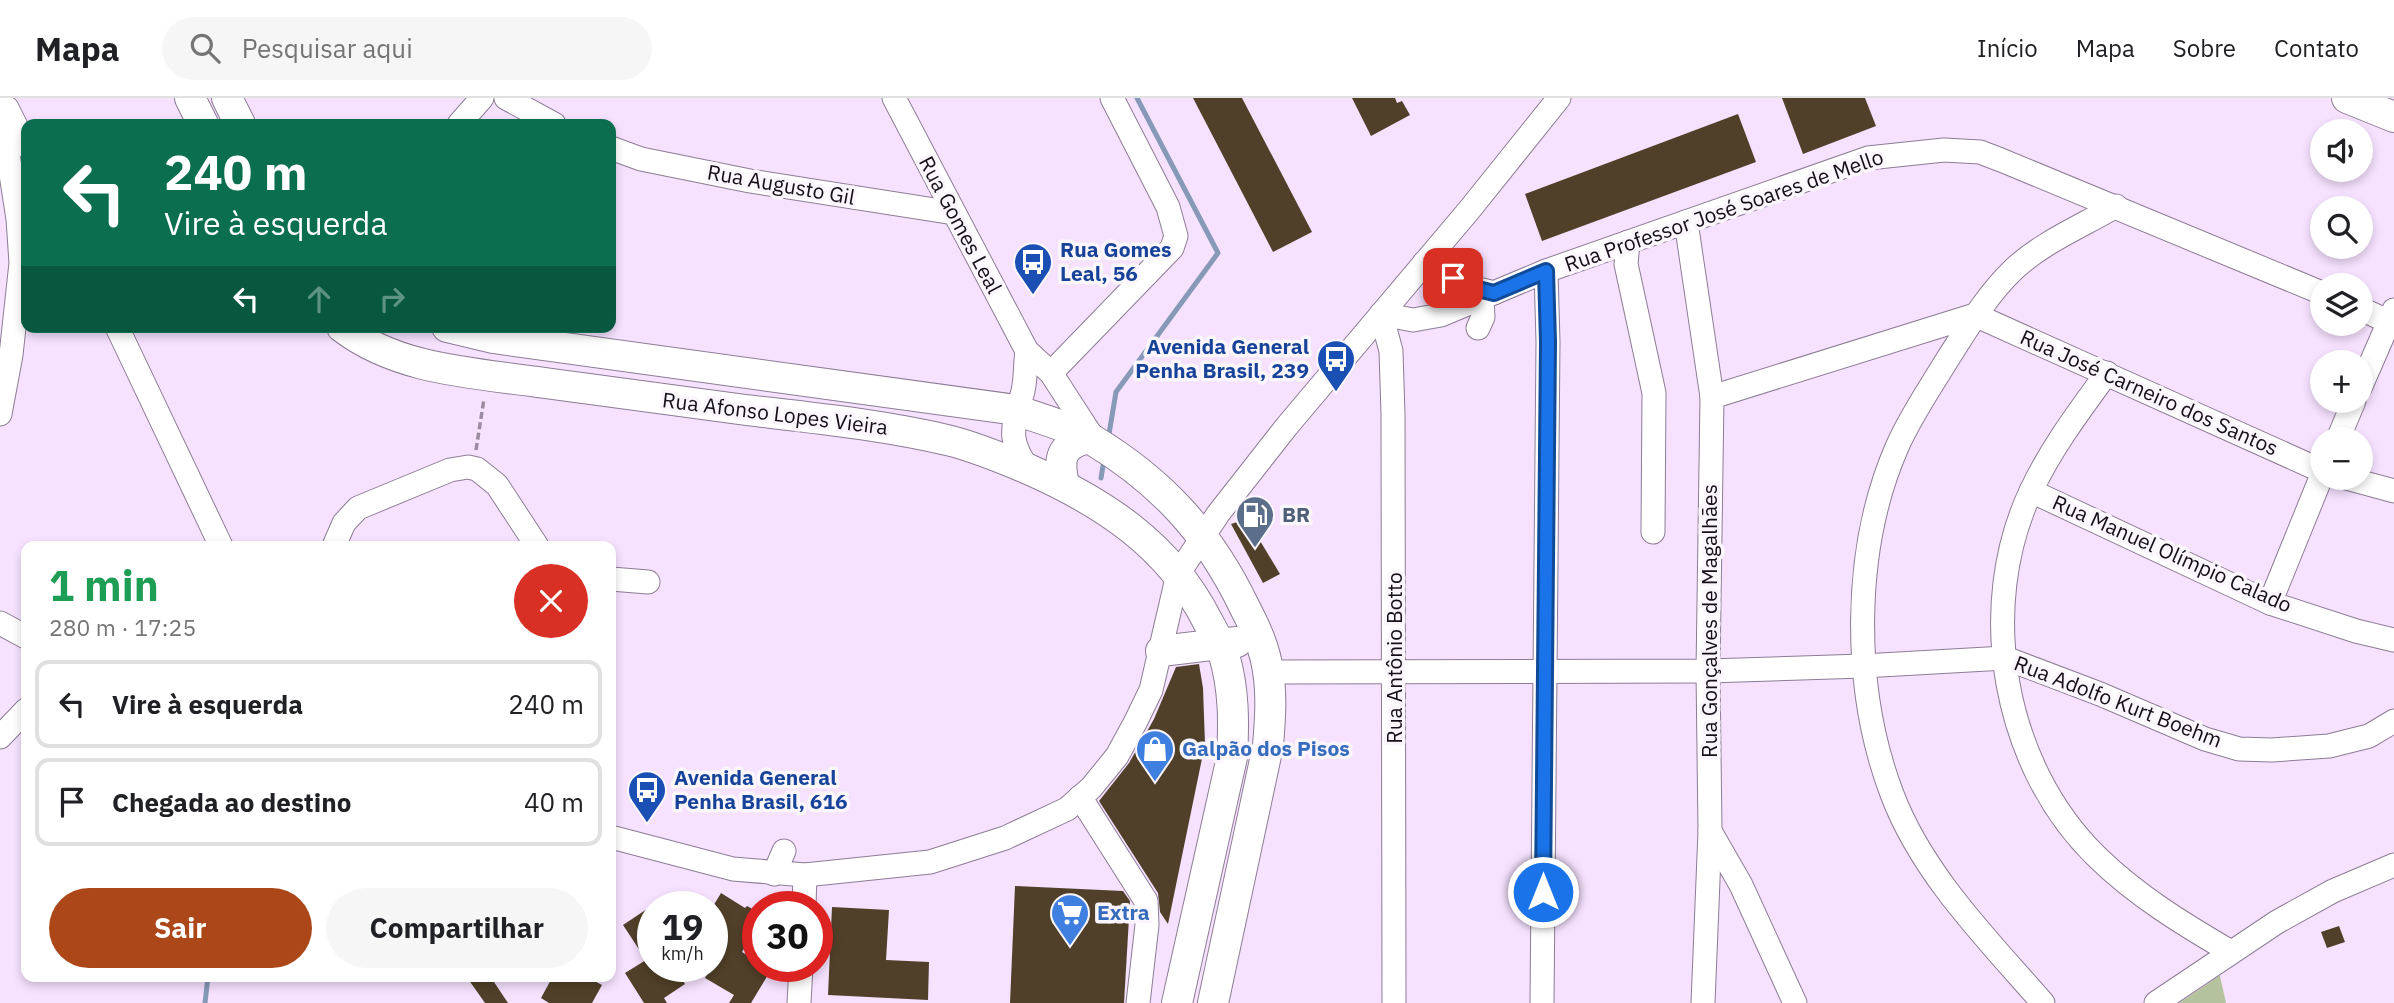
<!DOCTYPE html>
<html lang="pt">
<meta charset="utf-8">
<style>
body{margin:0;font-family:"IBM Plex Sans",sans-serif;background:#f6f6f6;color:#202124;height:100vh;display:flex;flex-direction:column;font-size:26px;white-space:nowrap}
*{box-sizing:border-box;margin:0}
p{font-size:23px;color:#757577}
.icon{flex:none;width:38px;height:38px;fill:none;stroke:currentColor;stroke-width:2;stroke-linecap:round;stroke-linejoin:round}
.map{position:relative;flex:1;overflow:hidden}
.panel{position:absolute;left:21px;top:443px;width:595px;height:441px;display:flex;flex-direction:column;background:#fff;border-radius:14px;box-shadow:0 4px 10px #0003}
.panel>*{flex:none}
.top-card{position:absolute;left:21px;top:21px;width:595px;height:214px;border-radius:14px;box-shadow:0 4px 10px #0003;background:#0b6e4f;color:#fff;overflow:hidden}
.controls{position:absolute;left:2310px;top:21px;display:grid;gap:14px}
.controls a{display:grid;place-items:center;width:63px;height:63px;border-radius:50%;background:#fff;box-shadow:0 4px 10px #0003;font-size:35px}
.speed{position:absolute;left:637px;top:793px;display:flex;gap:14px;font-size:35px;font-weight:700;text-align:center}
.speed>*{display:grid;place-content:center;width:91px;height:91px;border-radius:50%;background:#fff;box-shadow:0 4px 10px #0003;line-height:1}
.speed small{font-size:18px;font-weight:400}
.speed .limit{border:10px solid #d22;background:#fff;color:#111}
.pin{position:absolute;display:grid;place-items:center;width:60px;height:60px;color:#fff;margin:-30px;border-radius:14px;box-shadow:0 4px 10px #0006}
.me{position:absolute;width:77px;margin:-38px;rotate:0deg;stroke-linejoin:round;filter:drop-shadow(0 0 5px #0008)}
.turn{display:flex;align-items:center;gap:24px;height:147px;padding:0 28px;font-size:32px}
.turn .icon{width:91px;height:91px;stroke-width:2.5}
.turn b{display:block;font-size:49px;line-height:60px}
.lanes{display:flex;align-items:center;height:66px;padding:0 28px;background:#0003;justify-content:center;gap:35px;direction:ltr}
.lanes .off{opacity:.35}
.round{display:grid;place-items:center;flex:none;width:74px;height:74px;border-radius:37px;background:#f6f6f6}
.summary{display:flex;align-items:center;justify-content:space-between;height:119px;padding:0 28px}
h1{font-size:42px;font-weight:700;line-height:52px;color:#1e9e55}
.button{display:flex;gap:14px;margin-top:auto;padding:14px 28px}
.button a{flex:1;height:80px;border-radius:42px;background:#ac471a;color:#fff;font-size:28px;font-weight:700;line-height:80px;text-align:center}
.button a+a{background:#f6f6f6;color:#202124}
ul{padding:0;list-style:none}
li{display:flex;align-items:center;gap:21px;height:88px;margin:0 14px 10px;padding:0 14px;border:4px solid #e0e0e0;border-radius:14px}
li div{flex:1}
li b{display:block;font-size:26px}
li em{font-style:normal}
header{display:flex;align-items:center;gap:42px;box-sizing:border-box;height:98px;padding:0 35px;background:#fff;border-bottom:2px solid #e0e0e0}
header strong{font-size:33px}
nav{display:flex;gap:38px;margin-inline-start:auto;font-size:24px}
.search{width:490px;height:63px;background:#f6f6f6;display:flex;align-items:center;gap:18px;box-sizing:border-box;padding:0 24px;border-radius:38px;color:#757577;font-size:26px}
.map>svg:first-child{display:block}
.green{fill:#b4c39e}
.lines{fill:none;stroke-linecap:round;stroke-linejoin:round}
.stream{stroke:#8699b6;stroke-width:5}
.building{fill:#514029}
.minor-casing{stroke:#8d7c95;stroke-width:25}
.major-casing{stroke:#8d7c95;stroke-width:32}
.path{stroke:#9a8ba0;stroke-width:3.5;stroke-dasharray:7 3.5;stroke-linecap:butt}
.minor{stroke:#fff;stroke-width:23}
.major{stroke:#fff;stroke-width:30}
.route-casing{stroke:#114b97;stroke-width:18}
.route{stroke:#1a73e8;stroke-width:12}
.labels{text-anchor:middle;stroke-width:7;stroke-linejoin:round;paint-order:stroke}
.street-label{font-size:21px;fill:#150e18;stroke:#faf6fc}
.transit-label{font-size:21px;font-weight:bold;fill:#164399;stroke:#faf6fc;text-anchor:start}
.service-label{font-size:21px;font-weight:bold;fill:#4e5e75;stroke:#faf6fc;text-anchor:start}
.shop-label{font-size:21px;font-weight:bold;fill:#366cbe;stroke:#faf6fc;text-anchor:start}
</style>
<header>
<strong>Mapa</strong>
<div class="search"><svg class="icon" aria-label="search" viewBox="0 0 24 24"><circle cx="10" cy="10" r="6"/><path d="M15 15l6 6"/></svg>Pesquisar aqui</div>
<nav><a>Início</a><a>Mapa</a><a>Sobre</a><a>Contato</a></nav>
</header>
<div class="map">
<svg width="2394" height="905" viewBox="0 0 2394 905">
<rect width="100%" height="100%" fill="#f6e2ff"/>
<polygon class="green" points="2220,878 2226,905 2179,905 2219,878"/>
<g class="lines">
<g class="stream">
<polyline points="1108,342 1116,294 1218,155 1137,0"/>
<polyline points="1101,380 1104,362"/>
<polyline points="205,905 208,878"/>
</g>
</g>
<g class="building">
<polygon points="1193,0 1242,0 1312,134 1273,154"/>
<polygon points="1352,0 1395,0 1397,5 1402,3 1410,17 1371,38"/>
<polygon points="1782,0 1865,0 1876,28 1803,56"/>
<polygon points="1738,16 1756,64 1542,143 1525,96"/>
<polygon points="1247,421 1280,476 1263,485 1231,426"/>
<polygon points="1199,566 1203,590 1205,646 1168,826 1160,814 1158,795 1099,703 1129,665 1154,621 1176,569"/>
<polygon points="1015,788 1123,793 1130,803 1124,905 1010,905"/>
<polygon points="721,795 745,810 747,808 758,814 758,827 742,854 758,864 758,868 764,868 771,872 751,905 729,905 734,897 705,880 724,848 712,841 712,810"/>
<polygon points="653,807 653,868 673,868 685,886 664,900 667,905 644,905 625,875 646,862 623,827"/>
<polygon points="832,809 889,812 886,862 929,864 928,902 828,897"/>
<polygon points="2339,828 2345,844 2327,850 2321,834"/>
<polygon points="466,878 490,878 508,905 485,905"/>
<polygon points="553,878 585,878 602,887 592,905 549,905 541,900"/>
</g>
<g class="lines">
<defs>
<g id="minor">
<polyline points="506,0 554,26"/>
<polyline points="894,0 1027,253 1051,275 1095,343"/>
<polyline points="0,5 18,121 21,165 11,257 0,316"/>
<polyline points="7,10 26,48"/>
<polyline points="459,26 482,0"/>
<polyline points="611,50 641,61 750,83 954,115"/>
<polyline points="1686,124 1712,299 1708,573 1710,733 1703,905"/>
<polyline points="1628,144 1626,166 1654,295 1653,434"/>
<polyline points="1424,165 1470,189 1494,195"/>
<polyline points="2361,211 2394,226"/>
<polyline points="117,229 221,448"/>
<polyline points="1478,230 1483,219 1482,201"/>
<path d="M1027,253C1025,266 1026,280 1023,293C1014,328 1005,339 1029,372"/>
<polyline points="1051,275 1172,150 1176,138 1168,109 1112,0"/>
<path d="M2107,275C2080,312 2052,349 2032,391C1975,509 2003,668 2097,759C2137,798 2183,826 2231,854"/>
<polyline points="2361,288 2394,212"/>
<polyline points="1712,299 1975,217 2322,373"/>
<polyline points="2338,341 2354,303"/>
<polyline points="2346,380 2394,393"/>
<polyline points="2031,393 2270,505 2356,533 2394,542"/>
<polyline points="334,448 344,425 358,410 450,372 468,369 477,371 497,387 537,448"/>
<polyline points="611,481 648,484"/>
<polyline points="2270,505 2322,377"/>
<polyline points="0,525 26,539"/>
<polyline points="1269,574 1708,573 1863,568 2005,560 2100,596 2205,641 2239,651 2272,652 2329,648 2369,638 2394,623"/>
<polyline points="0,639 26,612"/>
<polyline points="1080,699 1146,803 1147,827 1138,905"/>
<polyline points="1710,733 1741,787 1795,905"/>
<polyline points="611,739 733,771 805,777 930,764 1005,740 1067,711 1091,690 1117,658 1135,625 1151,592 1178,476 1218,416 1287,328 1470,111 1559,0"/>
<polyline points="774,776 784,753"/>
<polyline points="804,808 805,777"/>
<polyline points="799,905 801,868"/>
<polyline points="1394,905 1393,316 1391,253 1381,216 1413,222 1441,217 1546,173 1868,60 1944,52 1980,54 2001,62 2322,195"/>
<polyline points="1542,905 1548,244 1546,173"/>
<path d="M2043,905C1988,842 1922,776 1892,696C1852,591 1852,452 1897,349C1910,319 1930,290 1947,262C1967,231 1986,198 2013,172C2041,145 2082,128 2116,108"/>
<polyline points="2156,905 2277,824 2333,793 2394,767"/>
</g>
<g id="major">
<polyline points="190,0 203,26"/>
<polyline points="227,0 240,26"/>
<polyline points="2347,0 2394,19"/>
<path d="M342,229C399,273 477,275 545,285C612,294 679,303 746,312C814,320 884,327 951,343C978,350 1002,360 1028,371C1103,404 1169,447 1207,522C1213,533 1220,545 1224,557C1234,591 1234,624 1232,659L1177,905"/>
<path d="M447,229L493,240L1016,312C1040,321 1069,328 1091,341C1161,383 1209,435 1244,508C1255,529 1265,550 1268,573C1272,598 1270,623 1268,648L1213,905"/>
<path d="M1064,387C1058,360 1060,347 1089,340"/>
<polyline points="1161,553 1237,544"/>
</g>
</defs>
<use href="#minor" class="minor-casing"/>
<use href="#major" class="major-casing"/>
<polyline class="path" points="476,352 484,301"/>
<use href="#minor" class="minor"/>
<use href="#major" class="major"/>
</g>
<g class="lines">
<defs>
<polyline id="route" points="1453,180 1470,189 1494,195 1546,173 1548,244 1543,794"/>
</defs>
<use href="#route" class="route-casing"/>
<use href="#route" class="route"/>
</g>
<defs>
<symbol id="bus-pin" viewBox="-11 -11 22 30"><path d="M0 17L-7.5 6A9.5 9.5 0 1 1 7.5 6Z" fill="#1a4fb4" stroke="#faf6fc"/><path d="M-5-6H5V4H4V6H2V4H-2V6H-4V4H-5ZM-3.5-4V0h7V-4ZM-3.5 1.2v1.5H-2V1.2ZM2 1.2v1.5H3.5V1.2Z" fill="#fff"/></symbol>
<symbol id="fuel-pin" viewBox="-11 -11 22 30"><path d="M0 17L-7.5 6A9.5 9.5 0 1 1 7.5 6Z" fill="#5c6f8a" stroke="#faf6fc"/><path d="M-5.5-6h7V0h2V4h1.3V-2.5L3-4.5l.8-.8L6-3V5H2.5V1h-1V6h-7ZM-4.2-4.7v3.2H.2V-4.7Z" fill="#fff"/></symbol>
<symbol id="shop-pin" viewBox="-11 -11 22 30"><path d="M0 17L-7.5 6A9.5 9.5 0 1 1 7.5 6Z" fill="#3f7fe0" stroke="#faf6fc"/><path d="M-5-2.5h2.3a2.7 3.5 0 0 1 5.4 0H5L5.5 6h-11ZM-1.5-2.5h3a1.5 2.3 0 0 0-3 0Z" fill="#fff"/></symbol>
<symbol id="supermarket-pin" viewBox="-11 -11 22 30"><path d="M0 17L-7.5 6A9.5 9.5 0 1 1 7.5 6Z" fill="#3f7fe0" stroke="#faf6fc"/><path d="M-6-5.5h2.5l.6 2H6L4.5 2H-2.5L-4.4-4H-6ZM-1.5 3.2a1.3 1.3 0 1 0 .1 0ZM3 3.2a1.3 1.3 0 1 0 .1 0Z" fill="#fff"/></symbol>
</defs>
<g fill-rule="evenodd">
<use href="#bus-pin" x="1011" y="142" width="44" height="60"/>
<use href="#bus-pin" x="1314" y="239" width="44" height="60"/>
<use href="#fuel-pin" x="1233" y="395" width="44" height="60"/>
<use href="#shop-pin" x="1133" y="629" width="44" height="60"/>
<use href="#bus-pin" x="625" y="670" width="44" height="60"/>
<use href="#supermarket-pin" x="1048" y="793" width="44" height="60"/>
</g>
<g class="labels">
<g class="street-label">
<text transform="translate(781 87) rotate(10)" y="7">Rua Augusto Gil</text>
<text transform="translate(1724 113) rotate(-19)" y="7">Rua Professor José Soares de Mello</text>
<text transform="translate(960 127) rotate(62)" y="7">Rua Gomes Leal</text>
<text transform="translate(2149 295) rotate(24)" y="7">Rua José Carneiro dos Santos</text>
<text transform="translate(775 316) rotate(7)" y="7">Rua Afonso Lopes Vieira</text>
<text transform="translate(2172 456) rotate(24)" y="7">Rua Manuel Olímpio Calado</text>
<text transform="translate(1710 523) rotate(-90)" y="7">Rua Gonçalves de Magalhães</text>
<text transform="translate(1395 560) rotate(-90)" y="7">Rua Antônio Botto</text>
<text transform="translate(2118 604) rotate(21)" y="7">Rua Adolfo Kurt Boehm</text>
</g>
<g class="transit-label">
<text x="1060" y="159">Rua Gomes<tspan x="1060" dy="24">Leal, 56</tspan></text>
<text x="1309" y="256" text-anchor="end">Avenida General<tspan x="1309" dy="24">Penha Brasil, 239</tspan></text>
<text x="674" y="687">Avenida General<tspan x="674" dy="24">Penha Brasil, 616</tspan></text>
</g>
<g class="service-label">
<text x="1282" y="424">BR</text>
</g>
<g class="shop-label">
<text x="1182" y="658">Galpão dos Pisos</text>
<text x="1097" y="822">Extra</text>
</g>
</g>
</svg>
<div class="controls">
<a><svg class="icon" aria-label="sound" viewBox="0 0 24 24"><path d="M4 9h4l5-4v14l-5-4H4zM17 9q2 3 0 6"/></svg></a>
<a><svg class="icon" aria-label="search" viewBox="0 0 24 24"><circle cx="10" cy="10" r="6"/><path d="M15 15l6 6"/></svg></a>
<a><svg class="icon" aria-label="layers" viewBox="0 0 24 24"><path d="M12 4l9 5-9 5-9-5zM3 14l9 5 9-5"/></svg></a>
<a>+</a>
<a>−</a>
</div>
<div class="speed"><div>19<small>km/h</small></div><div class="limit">30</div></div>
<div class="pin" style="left:1453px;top:180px;background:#d93025"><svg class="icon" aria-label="arrive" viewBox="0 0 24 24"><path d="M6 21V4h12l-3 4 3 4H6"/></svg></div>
<svg class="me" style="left:1543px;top:794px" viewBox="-20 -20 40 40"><circle r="17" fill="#1a73e8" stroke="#fff" stroke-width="3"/><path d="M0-11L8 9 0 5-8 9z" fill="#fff"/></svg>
<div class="top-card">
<div class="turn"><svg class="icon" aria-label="left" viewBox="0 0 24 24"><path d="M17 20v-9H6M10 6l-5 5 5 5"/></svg><div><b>240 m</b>Vire à esquerda</div></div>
<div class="lanes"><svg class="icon" aria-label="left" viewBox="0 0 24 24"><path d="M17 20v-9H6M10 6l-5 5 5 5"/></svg><svg class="icon off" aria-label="ahead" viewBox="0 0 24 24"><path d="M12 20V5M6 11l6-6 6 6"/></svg><svg class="icon off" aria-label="right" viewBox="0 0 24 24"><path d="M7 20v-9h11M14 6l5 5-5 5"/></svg></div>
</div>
<section class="panel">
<div class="summary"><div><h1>1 min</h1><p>280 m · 17:25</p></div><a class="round" style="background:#d93025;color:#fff"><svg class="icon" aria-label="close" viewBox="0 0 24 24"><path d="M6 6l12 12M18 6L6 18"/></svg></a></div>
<ul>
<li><svg class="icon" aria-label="left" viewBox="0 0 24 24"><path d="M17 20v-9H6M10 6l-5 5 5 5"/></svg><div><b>Vire à esquerda</b></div><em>240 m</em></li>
<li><svg class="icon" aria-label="arrive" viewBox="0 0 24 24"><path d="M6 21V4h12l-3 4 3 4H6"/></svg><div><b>Chegada ao destino</b></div><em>40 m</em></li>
</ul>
<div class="button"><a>Sair</a><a>Compartilhar</a></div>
</section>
</div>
